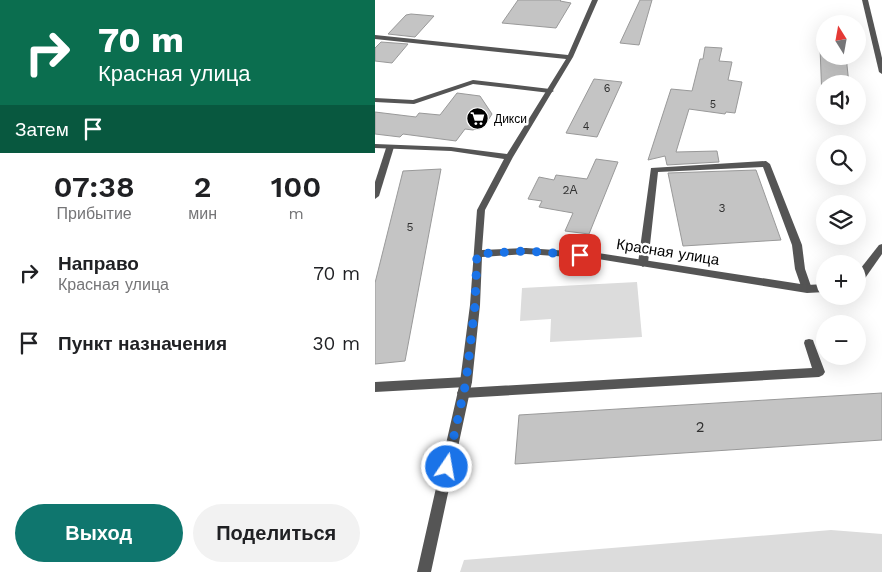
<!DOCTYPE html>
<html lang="ru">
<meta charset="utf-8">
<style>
body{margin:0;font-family:"Work Sans",sans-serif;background:#f2f2f2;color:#202124;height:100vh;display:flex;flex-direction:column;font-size:19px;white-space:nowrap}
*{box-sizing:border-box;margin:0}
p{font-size:16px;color:#757577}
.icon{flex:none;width:28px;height:28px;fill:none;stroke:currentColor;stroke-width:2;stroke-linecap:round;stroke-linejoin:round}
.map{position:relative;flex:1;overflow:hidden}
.sheet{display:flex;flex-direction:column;background:#fff;width:375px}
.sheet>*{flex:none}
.banner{background:#0b6e4f;color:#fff;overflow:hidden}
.needle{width:32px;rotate:349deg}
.buttons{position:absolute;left:441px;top:15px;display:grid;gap:10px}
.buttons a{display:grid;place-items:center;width:50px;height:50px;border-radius:50%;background:#fff;box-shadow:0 5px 20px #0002;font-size:25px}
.pin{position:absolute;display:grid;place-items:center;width:42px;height:42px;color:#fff;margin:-21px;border-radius:10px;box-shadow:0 2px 8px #0006}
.me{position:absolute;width:55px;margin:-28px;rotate:12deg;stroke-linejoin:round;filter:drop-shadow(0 0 4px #0008)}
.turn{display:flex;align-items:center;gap:18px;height:105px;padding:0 15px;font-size:22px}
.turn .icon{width:65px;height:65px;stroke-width:2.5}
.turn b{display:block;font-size:35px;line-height:42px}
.then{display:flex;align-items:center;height:48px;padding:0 15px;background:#0003;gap:10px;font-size:19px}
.eta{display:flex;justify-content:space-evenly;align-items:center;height:85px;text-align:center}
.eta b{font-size:30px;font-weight:600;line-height:35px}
.cta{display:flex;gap:10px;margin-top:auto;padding:10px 15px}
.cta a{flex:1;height:58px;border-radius:30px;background:#0f766e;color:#fff;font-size:20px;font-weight:600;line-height:58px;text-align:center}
.cta a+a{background:#f2f2f2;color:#202124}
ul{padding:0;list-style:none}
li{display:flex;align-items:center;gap:15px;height:70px;padding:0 15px}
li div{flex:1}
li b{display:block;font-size:19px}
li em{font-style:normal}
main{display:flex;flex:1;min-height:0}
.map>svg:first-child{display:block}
.green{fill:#dcdcdc}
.building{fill:#c4c4c4;stroke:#999}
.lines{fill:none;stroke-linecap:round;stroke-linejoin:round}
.service{fill:#555;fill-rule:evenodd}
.minor{fill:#555;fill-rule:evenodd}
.route{stroke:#1a73e8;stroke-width:9;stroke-dasharray:0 16.2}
.labels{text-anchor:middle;stroke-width:5;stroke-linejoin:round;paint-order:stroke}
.far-number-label{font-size:11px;fill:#313131}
.far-poi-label{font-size:12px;fill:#000;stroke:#fff;text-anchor:start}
.number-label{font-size:12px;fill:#313131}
.street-label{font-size:15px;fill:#000;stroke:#fff}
.near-number-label{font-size:15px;fill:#313131}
</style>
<main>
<section class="sheet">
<div class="banner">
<div class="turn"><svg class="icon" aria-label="right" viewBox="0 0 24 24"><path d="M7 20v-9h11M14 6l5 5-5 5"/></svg><div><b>70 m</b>Красная улица</div></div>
<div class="then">Затем<svg class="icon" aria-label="arrive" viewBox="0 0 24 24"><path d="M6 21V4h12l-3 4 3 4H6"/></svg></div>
</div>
<div class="eta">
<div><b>07:38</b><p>Прибытие</p></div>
<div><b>2</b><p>мин</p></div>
<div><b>100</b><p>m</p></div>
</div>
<ul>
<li><svg class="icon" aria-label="right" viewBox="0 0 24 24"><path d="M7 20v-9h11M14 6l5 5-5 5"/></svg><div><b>Направо</b><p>Красная улица</p></div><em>70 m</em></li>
<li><svg class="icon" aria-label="arrive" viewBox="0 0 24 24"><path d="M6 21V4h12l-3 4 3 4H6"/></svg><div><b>Пункт назначения</b></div><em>30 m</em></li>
</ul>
<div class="cta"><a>Выход</a><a>Поделиться</a></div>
</section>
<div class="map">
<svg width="507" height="572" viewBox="0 0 507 572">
<rect width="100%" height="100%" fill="#fff"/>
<g class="green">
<polygon points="262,282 267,337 175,342 176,319 145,321 147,288"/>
<polygon points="456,530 507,534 507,572 85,572 89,560"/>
</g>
<g class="building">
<polygon points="143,0 186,0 185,1 196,3 181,28 127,23"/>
<polygon points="265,0 277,0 264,45 245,43"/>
<polygon points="36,14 59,16 40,37 13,34 31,15"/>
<polygon points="6,42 33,44 17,63 0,61 0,48"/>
<polygon points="330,47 347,48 344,61 357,62 353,80 367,82 360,113 351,112 350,114 314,109 301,152 342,151 344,162 292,165 290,156 273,160 296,89 317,91 325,59 328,59"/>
<polygon points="445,47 450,47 450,56 471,56 474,84 450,84 450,100 447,99"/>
<polygon points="219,79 247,82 222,137 191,133"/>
<polygon points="82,93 105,96 117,114 110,125 98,130 90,129 81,141 28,134 25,137 0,134 0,112 41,117 44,113 65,115"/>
<polygon points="221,159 243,162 214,234 190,231 198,213 164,207 167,201 153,199 164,177 179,180 181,175 212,179"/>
<polygon points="66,169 30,361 0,364 0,283 28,171"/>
<polygon points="381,170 406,240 308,246 293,173"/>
<polygon points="507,393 507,440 140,464 144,415"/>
</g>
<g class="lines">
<g class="service">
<polygon points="98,80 175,89 179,91 175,93 98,84 39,104 0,102 0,98 38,100"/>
<polygon points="12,145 18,145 19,147 4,196 0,199 0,182"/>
<polygon points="391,161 395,164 427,245 430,269 437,289 436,292 428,292 427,289 420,269 417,245 388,167 283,172 273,263 268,267 265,265 263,263 276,168"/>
<polygon points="434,339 438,340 439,343 450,372 448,375 444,377 88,398 84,397 82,393 84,389 88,388 437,368 429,343 430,340"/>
<polygon points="91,377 95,379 97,382 95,385 91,387 0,392 0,382"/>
</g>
<g class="minor">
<polygon points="217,0 223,0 198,57 138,157 110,210 107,250 151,248 223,253 432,285 450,284 450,292 432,293 223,259 151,254 107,257 105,305 97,382 56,572 42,572 85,382 95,305 102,210 129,159 76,151 0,148 0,144 76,147 132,154 191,59 0,39 0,35 193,55"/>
<polygon points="487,0 493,0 507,58 507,74 504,72"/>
<polygon points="507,244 507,254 486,284 482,285 482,273 504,245"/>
</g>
</g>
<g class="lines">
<polyline class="route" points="72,467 91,382 100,305 102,254 151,251 205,255"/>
</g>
<defs>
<symbol id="supermarket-disc" viewBox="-11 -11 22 22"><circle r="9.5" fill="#000" stroke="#fff"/><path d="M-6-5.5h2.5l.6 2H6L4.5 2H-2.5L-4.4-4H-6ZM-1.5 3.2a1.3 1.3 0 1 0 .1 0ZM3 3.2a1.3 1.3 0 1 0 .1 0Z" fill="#fff"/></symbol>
</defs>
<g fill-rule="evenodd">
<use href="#supermarket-disc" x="90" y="106" width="25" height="25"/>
</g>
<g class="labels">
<g class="far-number-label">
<text x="232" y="92">6</text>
<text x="338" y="108">5</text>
<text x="211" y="130">4</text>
</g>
<g class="far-poi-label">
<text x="119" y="123">Дикси</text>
</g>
<g class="number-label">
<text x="195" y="194">2А</text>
<text x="347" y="212">3</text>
<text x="35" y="231">5</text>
</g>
<g class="street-label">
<text transform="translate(293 252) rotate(9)" y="5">Красная улица</text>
</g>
<g class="near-number-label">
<text x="325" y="432">2</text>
</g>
</g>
</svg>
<div class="buttons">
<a><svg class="needle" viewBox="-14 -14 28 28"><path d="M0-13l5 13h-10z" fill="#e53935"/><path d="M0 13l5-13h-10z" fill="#757577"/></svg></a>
<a><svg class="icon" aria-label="sound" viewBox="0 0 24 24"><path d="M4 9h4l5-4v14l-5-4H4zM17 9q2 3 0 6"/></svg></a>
<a><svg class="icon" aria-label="search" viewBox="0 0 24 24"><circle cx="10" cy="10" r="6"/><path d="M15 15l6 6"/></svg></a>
<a><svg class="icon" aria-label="layers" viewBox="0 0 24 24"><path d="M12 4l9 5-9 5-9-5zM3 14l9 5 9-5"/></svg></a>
<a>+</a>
<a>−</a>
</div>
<div class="pin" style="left:205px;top:255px;background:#d93025"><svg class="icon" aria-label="arrive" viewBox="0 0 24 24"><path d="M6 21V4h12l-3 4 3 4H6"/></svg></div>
<svg class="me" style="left:72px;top:467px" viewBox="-20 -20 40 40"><circle r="17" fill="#1a73e8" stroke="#fff" stroke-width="3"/><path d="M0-11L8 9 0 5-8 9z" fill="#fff"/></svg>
</div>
</main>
